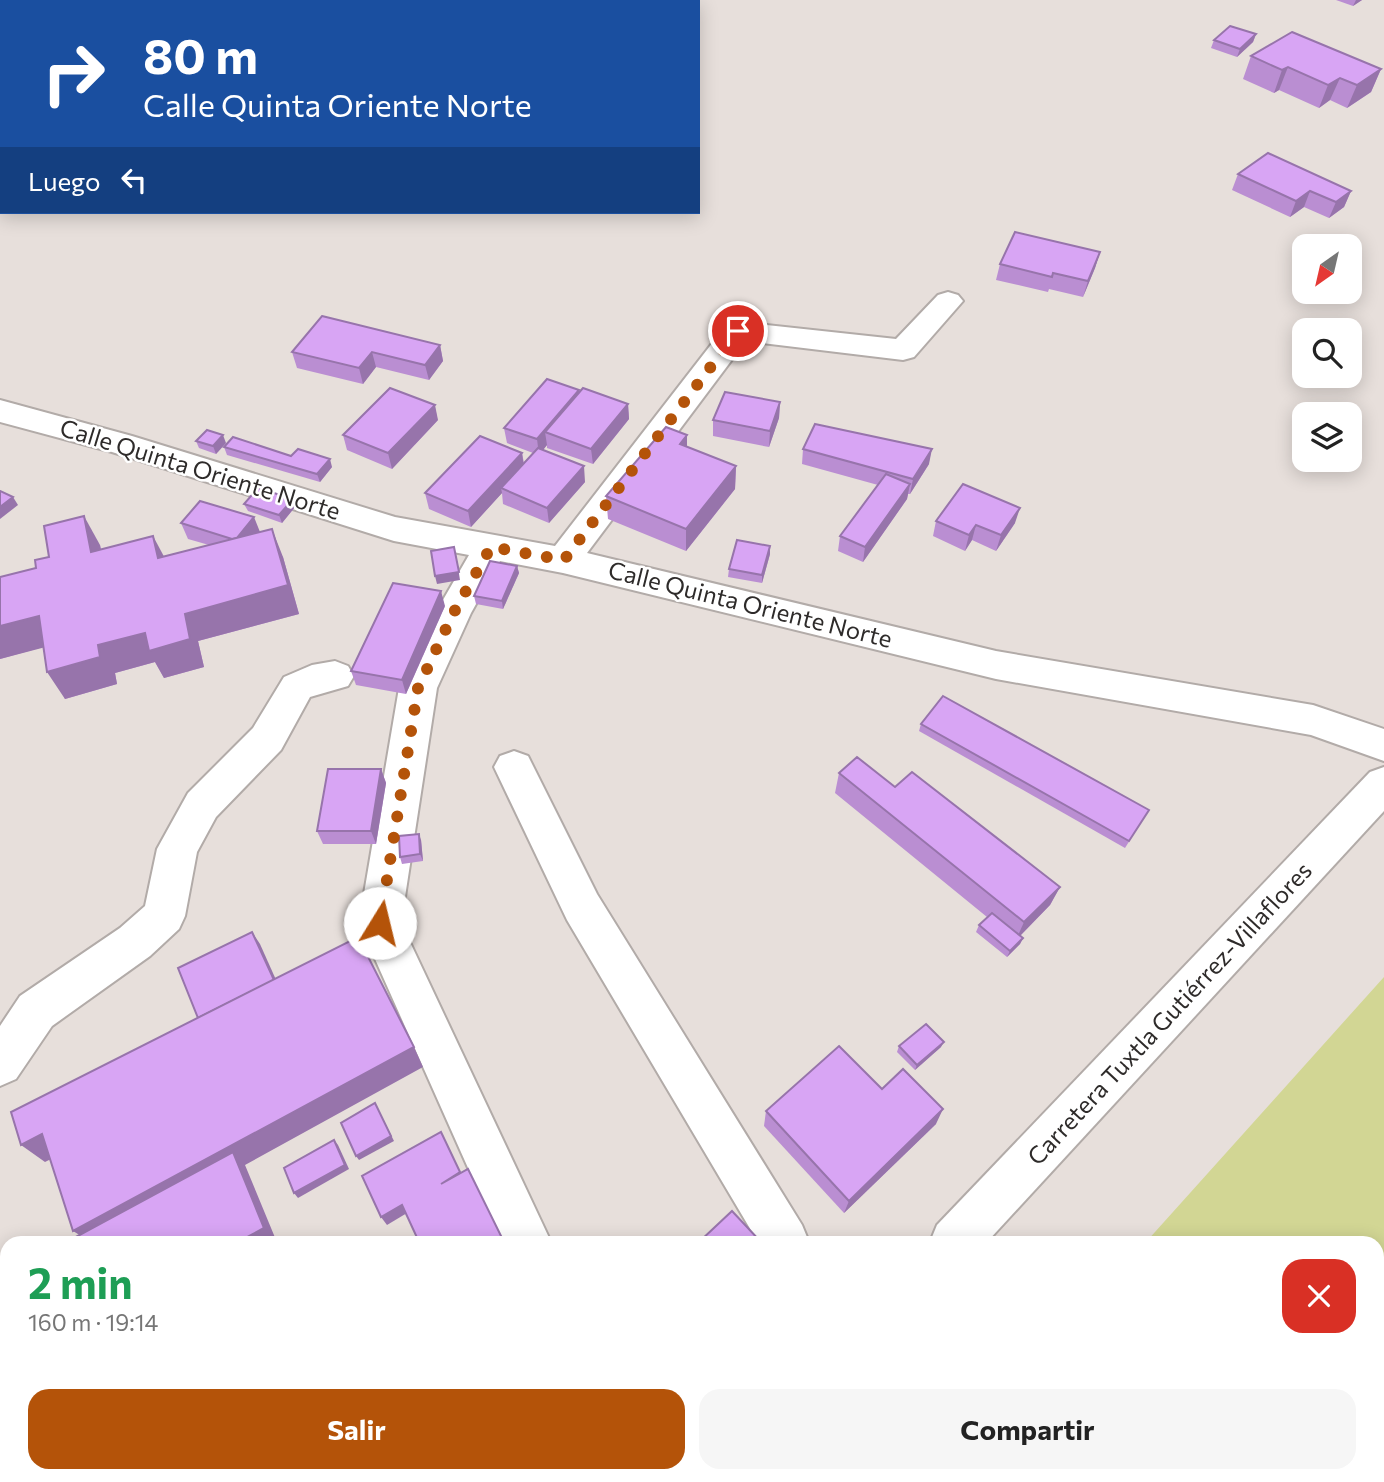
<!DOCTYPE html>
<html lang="es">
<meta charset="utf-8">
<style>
body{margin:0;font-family:Commissioner,sans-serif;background:#f6f6f6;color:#222;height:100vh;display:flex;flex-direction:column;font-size:26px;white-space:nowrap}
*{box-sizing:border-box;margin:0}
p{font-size:23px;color:#767676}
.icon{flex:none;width:38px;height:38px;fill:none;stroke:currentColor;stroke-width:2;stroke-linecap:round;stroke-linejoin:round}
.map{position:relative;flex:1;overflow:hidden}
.side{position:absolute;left:0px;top:1236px;width:1384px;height:247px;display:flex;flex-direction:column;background:#fff;border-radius:21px 21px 0 0;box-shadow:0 4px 18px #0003}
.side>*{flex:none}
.hud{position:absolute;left:0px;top:0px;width:700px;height:214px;box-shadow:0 4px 18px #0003;background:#1a4fa0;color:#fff;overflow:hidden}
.needle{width:46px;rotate:214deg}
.buttons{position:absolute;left:1292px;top:234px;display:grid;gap:14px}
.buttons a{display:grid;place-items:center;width:70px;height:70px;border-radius:14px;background:#fff;box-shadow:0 4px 18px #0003;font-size:35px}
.pin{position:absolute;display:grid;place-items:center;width:60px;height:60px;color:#fff;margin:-30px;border:4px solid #fff;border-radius:50%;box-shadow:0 2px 7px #0007}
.me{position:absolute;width:77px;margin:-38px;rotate:9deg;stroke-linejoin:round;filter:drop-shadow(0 0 5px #0008)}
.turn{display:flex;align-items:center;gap:24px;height:147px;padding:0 28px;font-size:32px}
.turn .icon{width:91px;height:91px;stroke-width:2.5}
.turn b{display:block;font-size:49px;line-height:60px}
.then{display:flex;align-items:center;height:66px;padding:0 28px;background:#0003;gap:14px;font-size:26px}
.round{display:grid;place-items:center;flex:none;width:74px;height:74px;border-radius:21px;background:#f6f6f6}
.overview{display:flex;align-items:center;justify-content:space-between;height:119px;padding:0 28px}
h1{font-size:42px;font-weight:700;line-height:52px;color:#1e9e55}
.action{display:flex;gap:14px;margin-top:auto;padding:14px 28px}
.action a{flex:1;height:80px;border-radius:21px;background:#b45309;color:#fff;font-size:28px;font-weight:700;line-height:80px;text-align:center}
.action a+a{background:#f6f6f6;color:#222}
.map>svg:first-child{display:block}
.green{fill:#d2d694}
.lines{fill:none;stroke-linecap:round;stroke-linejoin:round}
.minor-casing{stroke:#b2aba8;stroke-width:4}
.major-casing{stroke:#b2aba8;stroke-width:4}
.minor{fill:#fff;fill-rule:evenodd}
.major{fill:#fff;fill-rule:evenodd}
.wall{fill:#ba8ed2}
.shaded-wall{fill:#9774ab}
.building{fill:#d8a5f4;stroke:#9774ab;stroke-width:2}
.route{stroke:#b45309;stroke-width:12;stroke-dasharray:0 21.6}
.labels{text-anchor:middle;stroke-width:5;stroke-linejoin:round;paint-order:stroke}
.street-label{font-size:24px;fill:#2e2b2a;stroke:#fff}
</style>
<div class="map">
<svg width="1384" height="1482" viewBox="0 0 1384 1482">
<rect width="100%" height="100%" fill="#e7dfdb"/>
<polygon class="green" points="1384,977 1384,1482 1114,1482 1108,1475 1377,1475 1377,1242 1146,1242"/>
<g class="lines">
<defs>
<g id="minor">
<polygon points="948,292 958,295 963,301 914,357 903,360 746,341 587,553 996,651 1313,705 1384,729 1384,761 1311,735 996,679 563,573 500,561 471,613 437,688 401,923 551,1242 501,1242 359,923 399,688 436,612 469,555 394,541 112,452 0,422 0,400 132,436 395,517 555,546 727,324 738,322 896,339 938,295"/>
<polygon points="335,661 348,666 354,676 348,686 310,697 281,750 216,817 197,852 185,916 179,929 150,956 52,1026 16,1079 0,1086 0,1026 20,996 120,928 145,906 157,849 188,793 253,728 284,677 312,665"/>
<polygon points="514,751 528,756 597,894 802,1225 809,1242 758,1242 567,920 494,767 500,756"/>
<polygon points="0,1305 7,1308 7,1379 0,1376"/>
<polygon points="16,1475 70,1475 72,1482 18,1482"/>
<polygon points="577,1475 634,1475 631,1482 574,1482"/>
<polygon points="914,1475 970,1475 973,1482 917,1482"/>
</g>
<g id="major">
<polygon points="1384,767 1384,811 987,1242 930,1242 937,1225 1370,772"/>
<polygon points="711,1475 768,1475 765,1482 708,1482"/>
</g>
</defs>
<use href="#minor" class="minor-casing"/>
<use href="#major" class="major-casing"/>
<use href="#minor" class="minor"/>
<use href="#major" class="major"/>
</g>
<g class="wall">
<polygon points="1336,0 1362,0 1353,6"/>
<polygon points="1256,34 1253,42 1237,57 1211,48 1214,40"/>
<polygon points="1251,56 1381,69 1371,92 1347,108 1330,100 1319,108 1279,90 1274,93 1243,79"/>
<polygon points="1238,174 1351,191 1344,207 1329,218 1304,207 1290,217 1232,190"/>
<polygon points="1100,252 1095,268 1083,297 1049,289 1048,292 996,280 1000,264"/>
<polygon points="440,345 443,361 429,380 376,367 363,384 297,368 292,352"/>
<polygon points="579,390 579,393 628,404 629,419 593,464 547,448 547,445 543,450 585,482 549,523 503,504 502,493 471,527 429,509 425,493 522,453 524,463 533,453 507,443 504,428"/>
<polygon points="780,402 779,418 769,447 713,436 713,420"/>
<polygon points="438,420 392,469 347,450 343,435"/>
<polygon points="687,435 687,447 736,466 735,489 686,551 608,519 606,496"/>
<polygon points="196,441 226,443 216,454 199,448"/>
<polygon points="224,447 291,456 332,467 320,482 227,455"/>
<polygon points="803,449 929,464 910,494 908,494 907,499 863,562 838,551 840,536 878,485 802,464"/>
<polygon points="244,504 295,507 282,523 248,511"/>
<polygon points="936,521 1015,523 996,551 972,540 965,551 933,536"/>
<polygon points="181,523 260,532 283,557 299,614 198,641 204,667 164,678 155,662 115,673 117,684 65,699 43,647 0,659 0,577 36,568 100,545 101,549 164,557 209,545 188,539"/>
<polygon points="770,554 762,583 728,577 729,569"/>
<polygon points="517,566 519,573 503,609 476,604 474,596"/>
<polygon points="445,606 406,694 356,685 351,671"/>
<polygon points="921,724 1149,810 1125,848 919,731"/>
<polygon points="381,769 386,783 376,844 323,844 317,831"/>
<polygon points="839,773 895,787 1060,887 1050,905 1020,936 1023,938 1020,944 1007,957 976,932 979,925 987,917 835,793"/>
<polygon points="421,840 423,861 402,864 400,857"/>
<polygon points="899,1046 941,1047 915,1070 897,1052"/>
<polygon points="766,1111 936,1124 844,1213 764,1126"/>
</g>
<g class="shaded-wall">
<polygon points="1356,0 1362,0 1353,6"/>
<polygon points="1256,34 1253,42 1237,57 1240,49"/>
<polygon points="1288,67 1279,90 1274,93 1282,70"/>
<polygon points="1381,69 1371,92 1347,108 1357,85"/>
<polygon points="1340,78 1330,100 1319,108 1328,85"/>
<polygon points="1310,191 1304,207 1290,217 1296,201"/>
<polygon points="1351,191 1344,207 1329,218 1336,202"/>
<polygon points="1100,252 1095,268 1083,297 1088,281"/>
<polygon points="440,345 443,361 429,380 425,365"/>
<polygon points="372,352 376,367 363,384 359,368"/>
<polygon points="579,390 580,406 545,432 547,445 539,455 537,439"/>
<polygon points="780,402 779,418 769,447 770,431"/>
<polygon points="628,404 629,419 593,464 591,449"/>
<polygon points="435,405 438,420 392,469 388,453"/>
<polygon points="223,435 226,443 216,454 213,446"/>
<polygon points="687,435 687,458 680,444"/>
<polygon points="932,449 929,464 910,494 913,479"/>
<polygon points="522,453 524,468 501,488 502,493 471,527 468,511"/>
<polygon points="330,459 332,467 320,482 317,474"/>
<polygon points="584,466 585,482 549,523 547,508"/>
<polygon points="736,466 735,489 686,551 686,529"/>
<polygon points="910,484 907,499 863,562 865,547"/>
<polygon points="13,497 18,505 0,519 0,507"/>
<polygon points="293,499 295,507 282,523 279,515"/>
<polygon points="1020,508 1015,523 996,551 1001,535"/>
<polygon points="84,516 100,545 106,580 91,552"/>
<polygon points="254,517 260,532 235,540"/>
<polygon points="976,525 972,540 965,551 969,535"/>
<polygon points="272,529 283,557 299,614 198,641 204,667 164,678 155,662 115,673 117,684 65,699 47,672 98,645 145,633 185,614"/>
<polygon points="153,536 168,564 158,558"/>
<polygon points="770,546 770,554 762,583 762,575"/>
<polygon points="456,555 460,580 437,584 435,576"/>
<polygon points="517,566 519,573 503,609 502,601"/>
<polygon points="441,591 445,606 406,694 402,680"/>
<polygon points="39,616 57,644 0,659 0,626"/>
<polygon points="381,769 386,783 376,844 371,831"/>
<polygon points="419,834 421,840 423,861 420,854"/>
<polygon points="1060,887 1050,905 1016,940 1024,922"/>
<polygon points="252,932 260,944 285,1000 211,1037"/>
<polygon points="1023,938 1020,944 1007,957 1010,951"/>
<polygon points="944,1042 941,1047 915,1070 917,1065"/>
<polygon points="414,1047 423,1067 245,1165 276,1240 271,1242 91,1242 73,1231"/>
<polygon points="378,1109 394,1141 359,1160 356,1156"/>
<polygon points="943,1109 936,1124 844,1213 849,1201"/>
<polygon points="42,1134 65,1152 45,1162 21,1145"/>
<polygon points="334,1140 338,1145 349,1169 298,1198 294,1193"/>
<polygon points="402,1205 407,1213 387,1225 381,1217"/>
<polygon points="386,1475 390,1475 395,1482 391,1482"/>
</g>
<g class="building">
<polygon points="1230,26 1256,34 1240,49 1214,40"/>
<polygon points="1292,32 1381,69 1357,85 1340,78 1328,85 1288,67 1282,70 1251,56"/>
<polygon points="1268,153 1351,191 1336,202 1310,191 1296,201 1238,174"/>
<polygon points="1015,232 1100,252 1088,281 1053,273 1052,277 1000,264"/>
<polygon points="322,316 440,345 425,365 372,352 359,368 292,352"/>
<polygon points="547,379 579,390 537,439 504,428"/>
<polygon points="390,388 435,405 388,453 343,435"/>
<polygon points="583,388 628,404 591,449 545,432"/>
<polygon points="725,392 780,402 770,431 713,420"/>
<polygon points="815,424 932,449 913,479 803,449"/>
<polygon points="666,427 687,435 680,444 736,466 686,529 606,496"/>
<polygon points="207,430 223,435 213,446 196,441"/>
<polygon points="480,436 522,453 468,511 425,493"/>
<polygon points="233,437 291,456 298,449 330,459 317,474 224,447"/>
<polygon points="538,448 584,466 547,508 501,488"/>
<polygon points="886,474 910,484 865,547 840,536"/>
<polygon points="963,484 1020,508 1001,535 976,525 969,535 936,521"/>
<polygon points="258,488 293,499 279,515 244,504"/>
<polygon points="0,491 13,497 0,507"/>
<polygon points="200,501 254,517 237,538 232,539 181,523"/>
<polygon points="84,516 91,552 153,536 158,558 272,529 288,585 185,614 190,639 149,651 145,633 98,645 100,657 47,672 39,616 0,626 0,577 36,568 35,560 49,557 44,526"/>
<polygon points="737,540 770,546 762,575 729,569"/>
<polygon points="454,547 459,572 435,576 431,551"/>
<polygon points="490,561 517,566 502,601 474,596"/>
<polygon points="393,583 441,591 402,680 351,671"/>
<polygon points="943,696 1149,810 1129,841 921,724"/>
<polygon points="857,757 895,787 912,772 1060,887 1024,922 839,773"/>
<polygon points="328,769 381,769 371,831 317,831"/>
<polygon points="419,834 420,854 400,857 399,836"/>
<polygon points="992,913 1023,938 1010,951 979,925"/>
<polygon points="252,932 274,980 198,1018 178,968"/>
<polygon points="358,937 414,1047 73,1231 42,1134 21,1145 11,1112"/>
<polygon points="926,1024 944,1042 917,1065 899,1046"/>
<polygon points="839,1046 882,1089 903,1069 943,1109 849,1201 766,1111"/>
<polygon points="375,1103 391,1136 356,1156 341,1123"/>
<polygon points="441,1132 460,1172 441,1184 468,1169 504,1242 419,1242 402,1205 381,1217 362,1176"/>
<polygon points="334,1140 345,1165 294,1193 284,1168"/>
<polygon points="233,1152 264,1228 238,1242 73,1242 72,1239"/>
<polygon points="732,1211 761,1242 699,1242"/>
<polygon points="291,1475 386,1475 391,1482 284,1482"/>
</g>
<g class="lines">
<polyline class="route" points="380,923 418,688 454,612 491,547 564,560 738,331"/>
</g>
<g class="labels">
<g class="street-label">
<text transform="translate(200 470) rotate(17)" y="8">Calle Quinta Oriente Norte</text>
<text transform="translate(750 605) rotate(14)" y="8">Calle Quinta Oriente Norte</text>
<text transform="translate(1170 1014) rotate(-47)" y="8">Carretera Tuxtla Gutiérrez-Villaflores</text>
</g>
</g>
</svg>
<div class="buttons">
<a><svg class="needle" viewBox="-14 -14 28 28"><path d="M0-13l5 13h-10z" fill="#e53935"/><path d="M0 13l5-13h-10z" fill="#767676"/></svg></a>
<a><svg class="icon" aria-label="search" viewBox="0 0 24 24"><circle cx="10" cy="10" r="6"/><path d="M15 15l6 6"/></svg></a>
<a><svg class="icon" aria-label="layers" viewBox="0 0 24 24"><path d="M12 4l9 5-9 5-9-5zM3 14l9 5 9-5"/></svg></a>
</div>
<div class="pin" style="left:738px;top:331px;background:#d93025"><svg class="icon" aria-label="arrive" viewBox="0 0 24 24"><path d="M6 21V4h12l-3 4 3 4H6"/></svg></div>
<svg class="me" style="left:380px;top:923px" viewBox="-20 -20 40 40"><circle r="19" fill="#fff"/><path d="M0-13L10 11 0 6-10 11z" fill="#b45309"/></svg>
<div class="hud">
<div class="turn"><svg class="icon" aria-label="right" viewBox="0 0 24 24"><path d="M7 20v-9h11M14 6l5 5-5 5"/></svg><div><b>80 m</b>Calle Quinta Oriente Norte</div></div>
<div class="then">Luego<svg class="icon" aria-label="left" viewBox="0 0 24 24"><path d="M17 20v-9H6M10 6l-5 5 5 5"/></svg></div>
</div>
<section class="side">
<div class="overview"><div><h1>2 min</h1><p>160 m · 19:14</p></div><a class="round" style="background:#d93025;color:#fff"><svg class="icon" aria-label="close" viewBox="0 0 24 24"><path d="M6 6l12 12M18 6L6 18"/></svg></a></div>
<div class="action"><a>Salir</a><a>Compartir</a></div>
</section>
</div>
